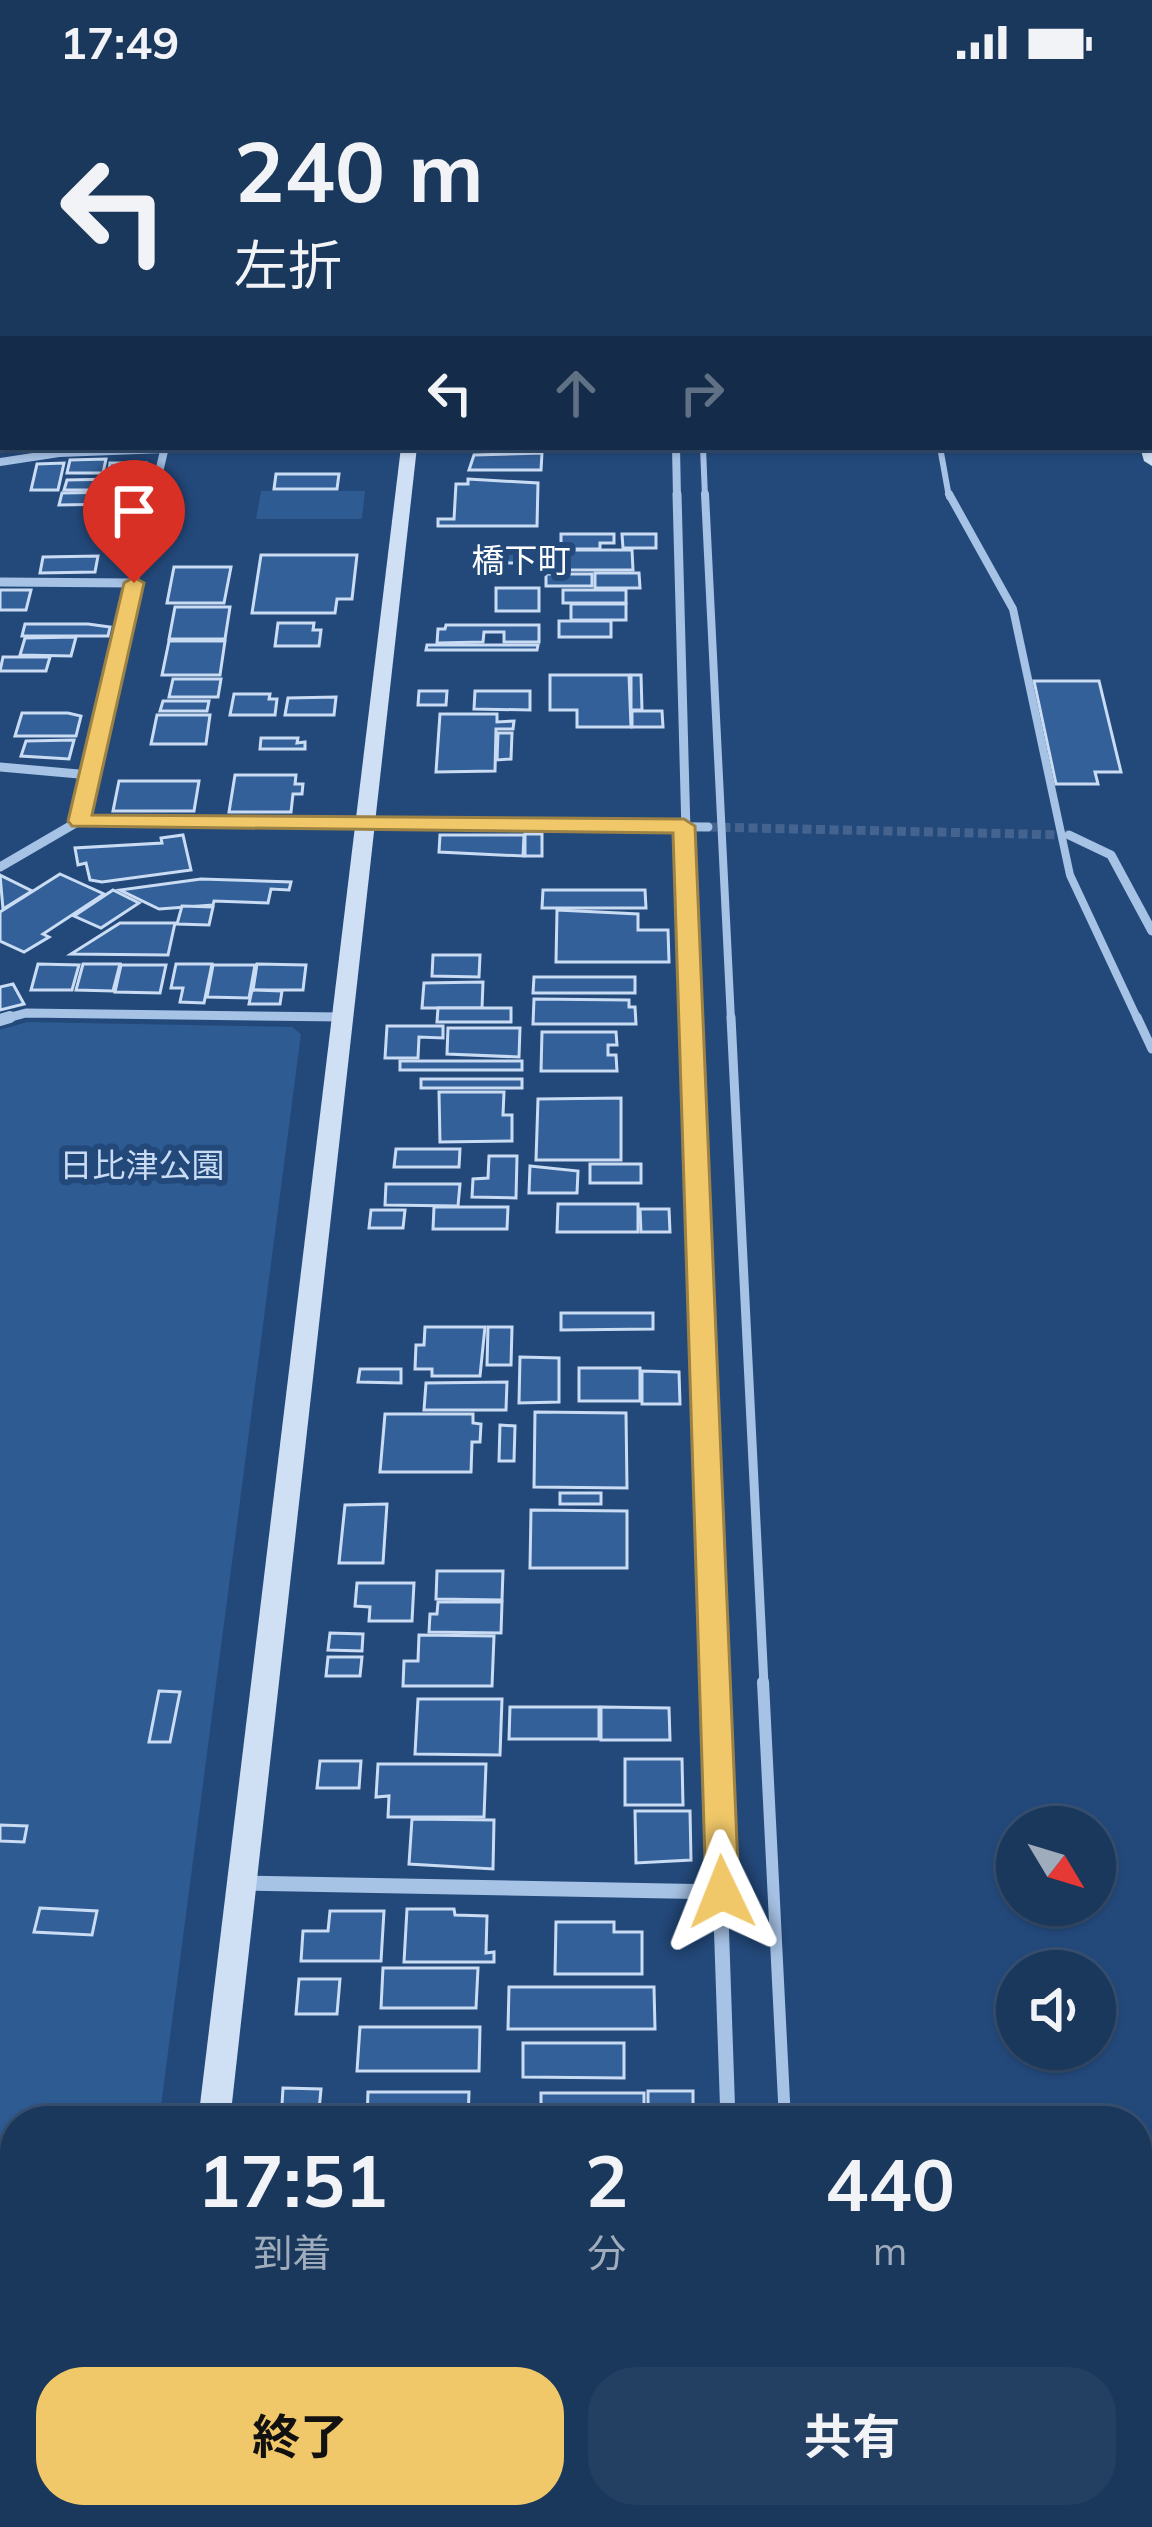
<!DOCTYPE html>
<html lang="ja">
<meta charset="utf-8">
<style>
body{margin:0;font-family:Mulish,"Noto Sans JP",sans-serif;background:#233f62;color:#f1f3f6;height:100vh;display:flex;flex-direction:column;font-size:45px;white-space:nowrap}
*{box-sizing:border-box;margin:0}
p{font-size:39px;color:#9facbb}
.icon{flex:none;width:66px;height:66px;fill:none;stroke:currentColor;stroke-width:2;stroke-linecap:round;stroke-linejoin:round}
.map{position:relative;flex:1;overflow:hidden}
.details{position:absolute;left:0px;top:2022px;width:1152px;height:423px;display:flex;flex-direction:column;background:#1a375c;border-radius:48px 48px 0 0;box-shadow:0 3px 9px #0004,0 0 0 3px #385172}
.details>*{flex:none}
.banner{position:absolute;left:0px;top:0px;width:1152px;height:366px;box-shadow:0 3px 9px #0004,0 0 0 3px #385172;background:#1a375c;color:#f1f3f6;overflow:hidden}
.needle{width:78px;rotate:128deg}
.tools{position:absolute;left:996px;top:1722px;display:grid;gap:24px}
.tools a{display:grid;place-items:center;width:120px;height:120px;border-radius:50%;background:#1a375c;box-shadow:0 3px 9px #0004,0 0 0 3px #385172;font-size:60px}
.pin{position:absolute;display:grid;place-items:center;width:102px;height:102px;color:#fff;margin:-123px -51px;border-radius:50% 50% 50% 0;rotate:-45deg;box-shadow:0 0 12px #0007}
.pin .icon{rotate:45deg}
.me{position:absolute;width:132px;margin:-66px;rotate:358deg;stroke-linejoin:round;filter:drop-shadow(0 0 9px #0008)}
.turn{display:flex;align-items:center;gap:42px;height:252px;padding:0 36px;font-size:54px}
.turn .icon{width:156px;height:156px;stroke-width:2.5}
.turn b{display:block;font-size:84px;line-height:102px}
.lanes{display:flex;align-items:center;height:114px;padding:0 36px;background:#0003;justify-content:center;gap:60px;direction:ltr}
.lanes .off{opacity:.35}
.eta{display:flex;justify-content:space-evenly;align-items:center;height:204px;text-align:center}
.eta b{font-size:72px;font-weight:700;line-height:84px}
.action{display:flex;gap:24px;margin-top:auto;padding:24px 36px}
.action a{flex:1;height:138px;border-radius:48px;background:#f0c869;color:#111;font-size:48px;font-weight:700;line-height:138px;text-align:center}
.action a+a{background:#233f62;color:#f1f3f6}
.status{display:flex;justify-content:space-between;align-items:center;height:84px;padding:0 60px;background:#1a375c;direction:ltr}
.status svg{height:33px;fill:currentColor}
.map>svg:first-child{display:block}
.green{fill:#2d5b92}
.building{fill:#336098;stroke:#c9dcf4;stroke-width:3}
.lines{fill:none;stroke-linecap:round;stroke-linejoin:round}
.street-tunnel{stroke:#44648f;stroke-width:9;stroke-dasharray:9 4.5;stroke-linecap:butt}
.lane-far3{stroke:#a6c2e5;stroke-width:6}
.lane-far2{stroke:#a6c2e5;stroke-width:8}
.lane-far1{stroke:#a6c2e5;stroke-width:9}
.lane{stroke:#a6c2e5;stroke-width:12}
.street-far3{stroke:#a6c2e5;stroke-width:8}
.street-far2{stroke:#a6c2e5;stroke-width:9}
.street-far1{stroke:#a6c2e5;stroke-width:12}
.street{stroke:#a6c2e5;stroke-width:15}
.secondary{fill:#cfdff4;fill-rule:evenodd}
.route{fill:#f0c869;stroke:#9c8244;stroke-width:3}
.labels{text-anchor:middle;stroke-width:12;stroke-linejoin:round;paint-order:stroke}
.far-quarter-label{font-size:33px;fill:#fff;stroke:#23497b}
.park-label{font-size:33px;fill:#c9dcf4;stroke:#23497b}
</style>
<div class="status"><b>17:49</b><svg viewBox="0 0 49 12"><path d="M0 12V9h3v3zM5 12V6h3v6zM10 12V3h3v9zM15 12V0h3v12zM26 1h20v11H26zM47 4h2v5h-2z"/></svg></div>
<div class="map">
<svg width="1152" height="2443" viewBox="0 0 1152 2443">
<rect width="100%" height="100%" fill="#23497b"/>
<g class="green">
<polygon points="261,407 365,407 362,435 256,435"/>
<polygon points="27,938 292,943 301,950 159,2037 15,2037 15,2124 0,2124 0,946"/>
</g>
<g class="building">
<polygon points="542,369 541,386 469,386 474,371"/>
<polygon points="106,375 103,389 67,389 70,376"/>
<polygon points="64,379 58,406 31,406 37,380"/>
<polygon points="110,379 146,379 144,391 108,392"/>
<polygon points="276,390 339,390 337,405 274,405"/>
<polygon points="116,395 114,406 64,406 67,396"/>
<polygon points="468,395 538,399 537,442 438,442 438,435 454,435 456,400 468,400"/>
<polygon points="119,408 117,420 59,421 62,409"/>
<polygon points="561,450 614,450 614,459 600,459 600,465 561,465"/>
<polygon points="622,450 656,450 656,464 623,464"/>
<polygon points="480,464 528,464 527,479 479,479"/>
<polygon points="560,466 632,466 633,486 560,486"/>
<polygon points="261,471 357,471 352,515 337,515 335,529 252,529"/>
<polygon points="98,472 95,488 40,489 43,473"/>
<polygon points="174,483 231,483 224,519 167,519"/>
<polygon points="595,489 639,489 640,504 595,504"/>
<rect x="546" y="490" width="46" height="12"/>
<rect x="496" y="504" width="43" height="23"/>
<polygon points="0,506 31,506 26,526 0,526"/>
<rect x="563" y="506" width="63" height="13"/>
<rect x="571" y="520" width="55" height="16"/>
<polygon points="175,523 230,523 225,555 169,555"/>
<rect x="559" y="537" width="52" height="16"/>
<polygon points="278,539 314,539 313,546 321,546 319,562 275,562"/>
<polygon points="25,540 88,540 110,543 108,552 22,552"/>
<polygon points="446,541 539,541 539,558 504,558 504,548 484,548 483,558 437,559 438,545 445,545"/>
<polygon points="76,553 71,572 20,571 25,554"/>
<polygon points="169,557 225,557 220,591 162,591"/>
<polygon points="427,561 538,561 537,566 426,566"/>
<polygon points="3,573 50,573 46,587 0,587"/>
<polygon points="550,591 629,591 631,643 577,643 577,626 550,626"/>
<polygon points="631,591 641,591 642,626 631,626"/>
<polygon points="173,595 221,595 218,613 169,613"/>
<polygon points="1034,597 1099,597 1121,688 1095,688 1098,700 1056,700"/>
<polygon points="419,607 447,607 446,621 418,621"/>
<polygon points="475,607 530,607 530,626 474,625"/>
<polygon points="234,610 270,610 269,615 277,615 275,631 230,631"/>
<polygon points="336,613 334,631 285,631 288,614"/>
<polygon points="163,617 209,617 207,627 160,627"/>
<polygon points="632,627 662,627 663,643 632,643"/>
<polygon points="22,629 68,629 81,632 76,652 15,652"/>
<polygon points="440,630 497,630 497,638 514,637 513,645 496,645 495,687 436,688"/>
<polygon points="157,631 210,631 206,660 151,660"/>
<polygon points="498,649 512,649 511,675 497,676"/>
<polygon points="261,654 298,654 297,659 305,658 305,665 260,665"/>
<polygon points="74,656 69,675 21,672 26,657"/>
<polygon points="235,691 296,691 295,700 303,700 302,710 293,710 291,728 229,728"/>
<polygon points="119,697 199,697 194,727 113,727"/>
<rect x="525" y="750" width="17" height="22"/>
<polygon points="183,751 191,786 102,798 90,796 86,779 78,781 75,764 162,759 161,754"/>
<polygon points="440,751 524,751 523,772 439,768"/>
<polygon points="60,790 104,810 43,850 49,853 24,868 0,857 0,828"/>
<polygon points="0,791 32,807 3,825"/>
<polygon points="201,795 291,798 289,806 271,805 268,819 214,817 213,821 159,825 120,806"/>
<polygon points="113,806 139,819 101,844 74,832"/>
<polygon points="543,806 645,806 646,824 542,824"/>
<polygon points="182,822 213,823 209,841 177,840"/>
<polygon points="557,826 638,830 638,846 668,846 669,878 556,878"/>
<polygon points="120,839 175,839 168,871 71,870"/>
<polygon points="433,871 480,871 479,893 432,892"/>
<polygon points="38,880 79,881 72,906 31,906"/>
<polygon points="83,880 120,880 113,907 76,906"/>
<polygon points="176,880 212,880 204,919 180,918 183,904 171,904"/>
<polygon points="257,880 306,881 303,906 253,906"/>
<polygon points="121,881 166,881 160,909 115,908"/>
<polygon points="213,881 255,881 249,914 207,913"/>
<polygon points="534,893 635,893 635,909 533,909"/>
<polygon points="483,898 482,924 422,924 424,899"/>
<polygon points="13,900 24,920 0,926 0,903"/>
<polygon points="252,906 282,907 280,920 249,920"/>
<polygon points="534,915 629,916 629,923 635,923 636,940 533,940"/>
<polygon points="438,924 511,924 511,938 437,938"/>
<polygon points="387,942 443,942 443,954 419,953 418,974 385,974"/>
<polygon points="448,944 520,944 519,973 447,970"/>
<polygon points="542,948 616,948 617,961 608,961 608,971 616,971 617,987 541,987"/>
<rect x="400" y="977" width="122" height="9"/>
<rect x="421" y="995" width="101" height="9"/>
<polygon points="439,1008 504,1008 503,1031 512,1031 512,1057 440,1058"/>
<polygon points="621,1014 621,1076 536,1076 538,1015"/>
<polygon points="396,1065 460,1065 459,1083 394,1083"/>
<polygon points="489,1072 517,1072 516,1114 472,1113 473,1095 488,1094"/>
<rect x="590" y="1080" width="51" height="19"/>
<polygon points="530,1082 578,1087 577,1109 529,1109"/>
<polygon points="386,1100 460,1100 458,1122 385,1121"/>
<polygon points="558,1120 638,1120 638,1148 557,1148"/>
<polygon points="434,1123 508,1123 507,1145 433,1145"/>
<polygon points="640,1125 669,1125 670,1148 641,1148"/>
<polygon points="371,1126 405,1126 403,1144 369,1144"/>
<polygon points="561,1229 653,1229 653,1245 561,1246"/>
<polygon points="425,1243 485,1243 480,1292 432,1292 432,1285 415,1285 416,1261 424,1261"/>
<polygon points="488,1243 512,1243 511,1281 487,1281"/>
<polygon points="520,1273 559,1274 559,1318 519,1319"/>
<rect x="579" y="1284" width="61" height="33"/>
<polygon points="360,1285 401,1285 401,1299 358,1298"/>
<polygon points="642,1287 679,1288 680,1320 642,1320"/>
<polygon points="507,1298 506,1326 424,1326 426,1299"/>
<polygon points="535,1328 626,1329 627,1404 534,1403"/>
<polygon points="385,1330 473,1330 473,1339 481,1340 480,1358 472,1358 471,1388 380,1388"/>
<polygon points="500,1341 515,1342 514,1377 499,1377"/>
<rect x="560" y="1409" width="41" height="11"/>
<polygon points="387,1420 383,1479 339,1479 345,1421"/>
<polygon points="531,1426 627,1427 627,1484 530,1484"/>
<polygon points="437,1487 503,1487 502,1516 436,1515"/>
<polygon points="357,1499 414,1499 412,1537 369,1537 370,1523 355,1522"/>
<polygon points="438,1518 502,1518 501,1549 429,1548 430,1530 437,1530"/>
<polygon points="330,1549 363,1550 362,1567 328,1566"/>
<polygon points="419,1551 494,1552 492,1602 403,1602 404,1577 418,1577"/>
<polygon points="328,1573 362,1573 360,1592 326,1592"/>
<polygon points="159,1607 180,1608 170,1658 149,1658"/>
<polygon points="418,1615 502,1615 500,1671 415,1670"/>
<polygon points="510,1623 599,1623 599,1655 509,1655"/>
<polygon points="601,1623 669,1624 670,1656 601,1656"/>
<polygon points="625,1675 682,1675 683,1721 625,1721"/>
<polygon points="320,1677 361,1677 359,1704 317,1704"/>
<polygon points="378,1680 486,1680 484,1733 388,1733 389,1712 376,1713"/>
<polygon points="635,1727 690,1727 691,1776 636,1779"/>
<polygon points="412,1735 494,1736 493,1785 409,1780"/>
<polygon points="0,1741 27,1742 24,1758 0,1757"/>
<polygon points="40,1824 97,1827 92,1851 34,1848"/>
<polygon points="407,1825 454,1825 455,1831 487,1832 486,1869 494,1868 494,1878 404,1878"/>
<polygon points="330,1827 384,1827 381,1877 301,1877 303,1847 328,1847"/>
<polygon points="556,1838 614,1838 614,1848 642,1848 642,1890 555,1890"/>
<polygon points="383,1884 478,1884 476,1924 381,1924"/>
<polygon points="299,1895 340,1895 337,1930 296,1930"/>
<polygon points="509,1903 654,1903 655,1945 508,1945"/>
<polygon points="360,1943 480,1943 479,1987 357,1987"/>
<polygon points="523,1959 624,1959 624,1994 523,1993"/>
<polygon points="283,2004 321,2005 318,2037 281,2037"/>
<rect x="648" y="2007" width="45" height="30"/>
<polygon points="368,2008 469,2008 468,2037 367,2036"/>
<rect x="541" y="2009" width="103" height="28"/>
<polygon points="341,2430 471,2430 471,2443 350,2443 350,2437 340,2437"/>
<rect x="504" y="2430" width="113" height="13"/>
</g>
<g class="lines">
<polyline class="street-tunnel" points="708,743 1069,751"/>
<g class="lane-far3">
<polyline points="1149,306 1152,300"/>
<polyline points="703,363 705,413"/>
<polyline points="940,363 949,413"/>
</g>
<g class="lane-far2">
<polyline points="705,410 731,936"/>
<polyline points="949,410 1013,525 1070,791 1138,936"/>
</g>
<g class="lane-far1">
<polyline points="731,933 764,1601"/>
<polyline points="1137,933 1152,965"/>
</g>
<g class="lane">
<polyline points="763,1598 785,2037"/>
<polyline points="804,2430 805,2443"/>
</g>
<g class="street-far3">
<polyline points="676,363 677,413"/>
<polyline points="0,378 59,369 165,365"/>
<polyline points="153,413 165,363"/>
</g>
<g class="street-far2">
<polyline points="677,410 691,936"/>
<polyline points="0,498 134,499"/>
<polyline points="0,683 90,691"/>
<polyline points="79,737 708,743"/>
<polyline points="1069,751 1111,771 1152,847"/>
<polyline points="0,783 79,737 154,410"/>
<polyline points="0,936 26,929 343,933"/>
</g>
<g class="street-far1">
<polyline points="691,933 713,1601"/>
<polyline points="0,936 10,933"/>
</g>
<g class="street">
<polyline points="713,1598 728,2037"/>
<polyline points="244,1799 722,1808"/>
<polyline points="738,2430 738,2443"/>
</g>
<g class="secondary">
<rect x="442" y="0" width="14" height="3"/>
<polygon points="1057,0 1071,0 1072,3 1058,3"/>
<polygon points="1149,358 1152,359 1152,382 1144,377 1140,363 1149,363"/>
<polygon points="401,363 417,363 230,2037 198,2037"/>
<rect x="0" y="2153" width="15" height="30"/>
<polygon points="153,2430 187,2430 186,2443 152,2443"/>
</g>
</g>
<polygon class="route" points="134,493 144,499 92,731 684,735 695,742 739,1808 734,1817 722,1821 711,1817 706,1808 673,749 72,742 68,737 124,499"/>
<g class="labels">
<g class="far-quarter-label">
<text x="521" y="488">橋下町</text>
</g>
<g class="park-label">
<text x="142" y="1093">日比津公園</text>
</g>
</g>
</svg>
<div class="tools">
<a><svg class="needle" viewBox="-14 -14 28 28"><path d="M0-13l5 13h-10z" fill="#e53935"/><path d="M0 13l5-13h-10z" fill="#9facbb"/></svg></a>
<a><svg class="icon" aria-label="sound" viewBox="0 0 24 24"><path d="M4 9h4l5-4v14l-5-4H4zM17 9q2 3 0 6"/></svg></a>
</div>
<div class="pin" style="left:134px;top:499px;background:#d93025"><svg class="icon" aria-label="arrive" viewBox="0 0 24 24"><path d="M6 21V4h12l-3 4 3 4H6"/></svg></div>
<svg class="me" style="left:722px;top:1808px" viewBox="-20 -20 40 40"><path d="M0-17L14 15 0 8-14 15z" fill="#f0c869" stroke="#fff" stroke-width="4"/></svg>
<div class="banner">
<div class="turn"><svg class="icon" aria-label="left" viewBox="0 0 24 24"><path d="M17 20v-9H6M10 6l-5 5 5 5"/></svg><div><b>240 m</b>左折</div></div>
<div class="lanes"><svg class="icon" aria-label="left" viewBox="0 0 24 24"><path d="M17 20v-9H6M10 6l-5 5 5 5"/></svg><svg class="icon off" aria-label="ahead" viewBox="0 0 24 24"><path d="M12 20V5M6 11l6-6 6 6"/></svg><svg class="icon off" aria-label="right" viewBox="0 0 24 24"><path d="M7 20v-9h11M14 6l5 5-5 5"/></svg></div>
</div>
<section class="details">
<div class="eta">
<div><b>17:51</b><p>到着</p></div>
<div><b>2</b><p>分</p></div>
<div><b>440</b><p>m</p></div>
</div>
<div class="action"><a>終了</a><a>共有</a></div>
</section>
</div>
